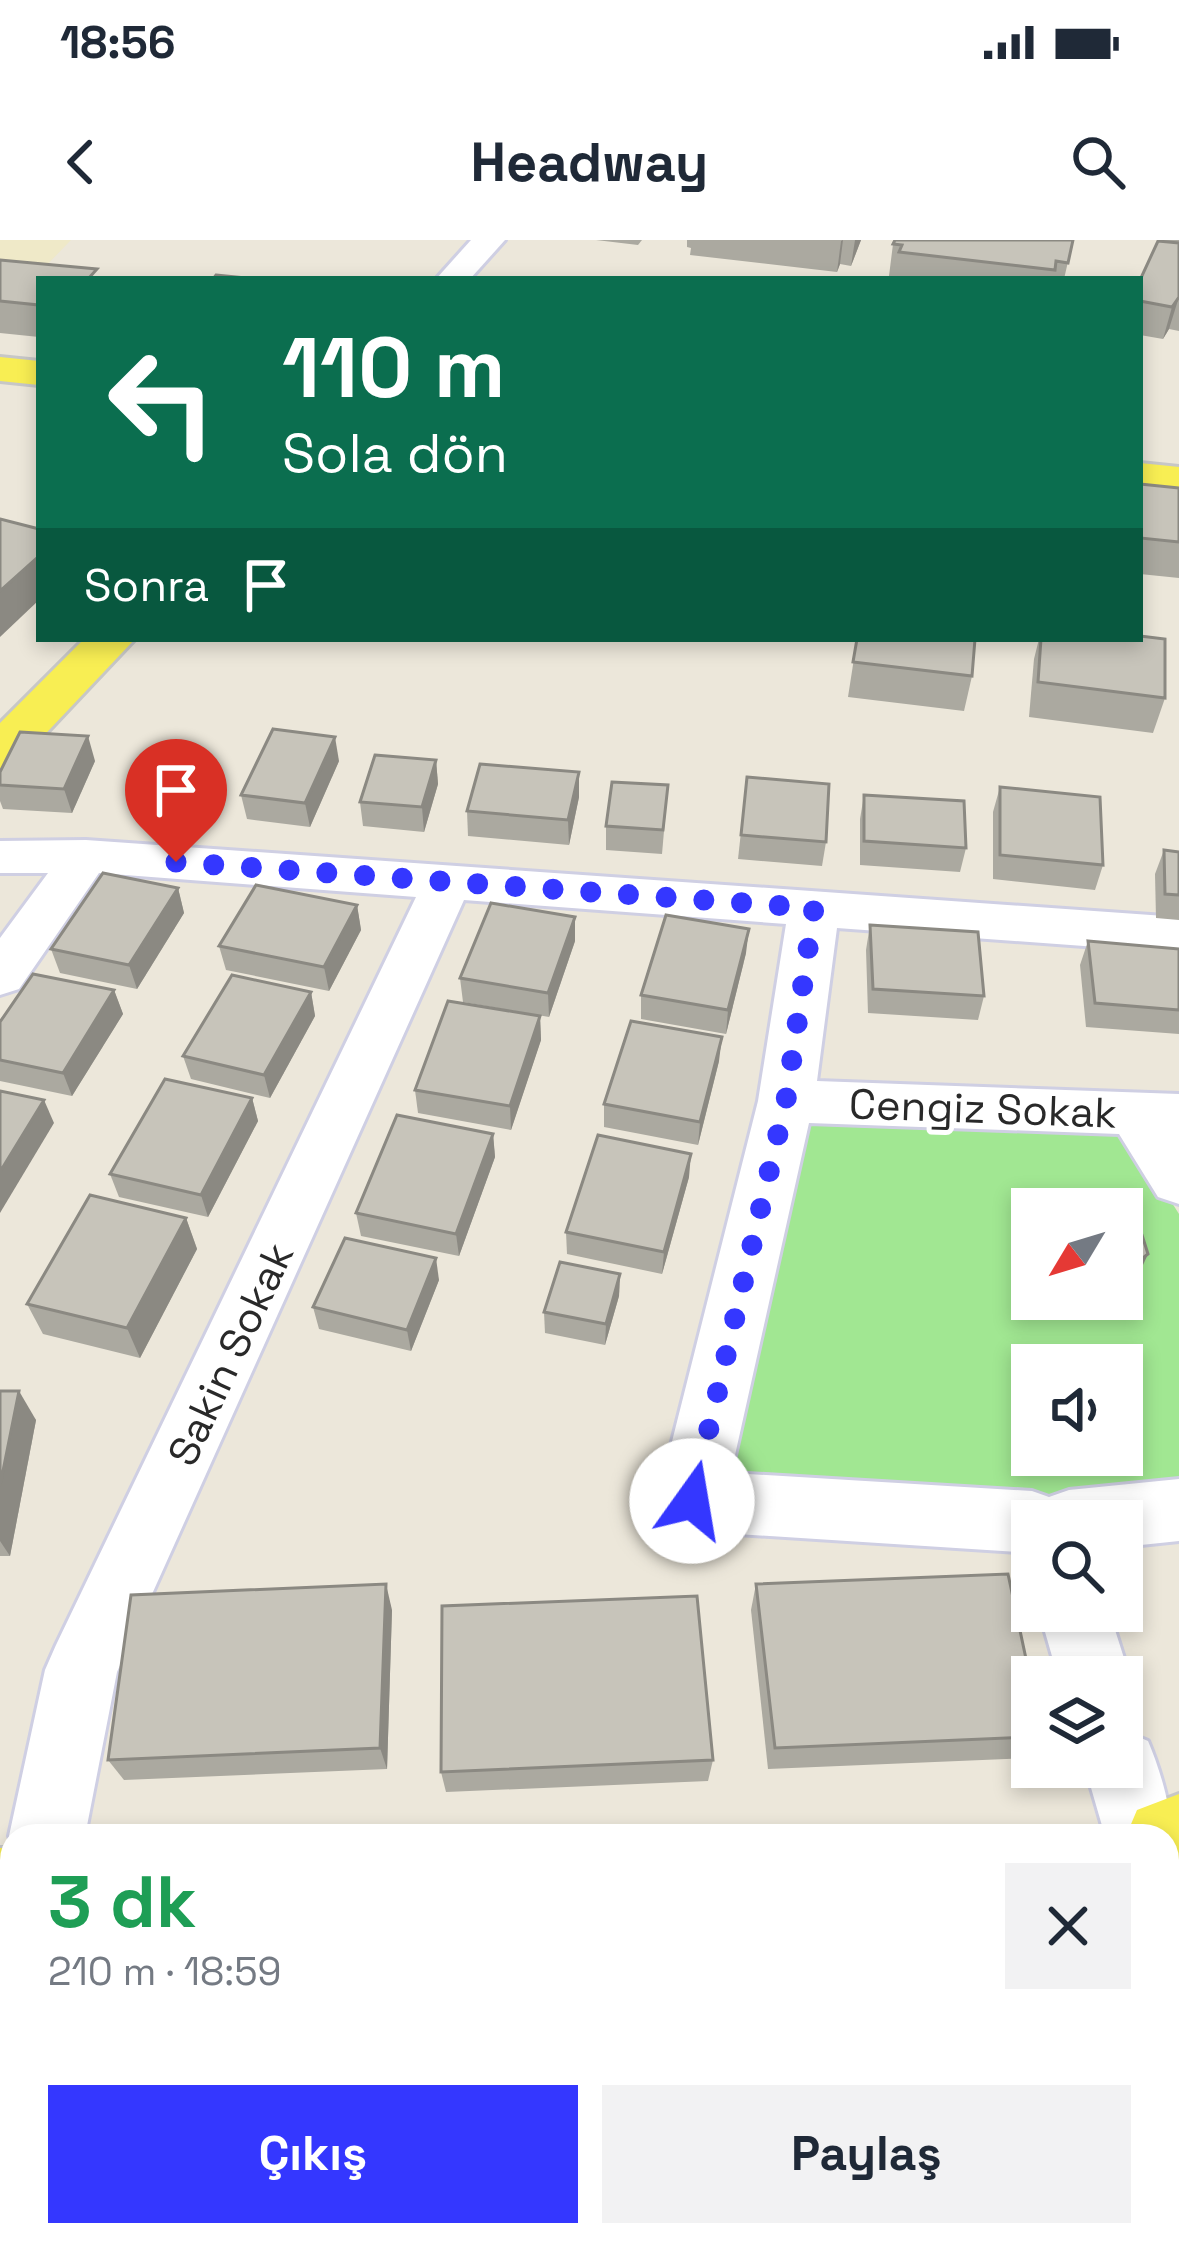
<!DOCTYPE html>
<html lang="tr">
<meta charset="utf-8">
<style>
body{margin:0;font-family:"Space Grotesk",sans-serif;background:#f2f2f3;color:#1f2937;height:100vh;display:flex;flex-direction:column;font-size:45px;white-space:nowrap}
*{box-sizing:border-box;margin:0}
p{font-size:39px;color:#747a83}
.icon{flex:none;width:66px;height:66px;fill:none;stroke:currentColor;stroke-width:2;stroke-linecap:round;stroke-linejoin:round}
.map{position:relative;flex:1;overflow:hidden}
.sheet{position:absolute;left:0px;top:1584px;width:1179px;height:423px;display:flex;flex-direction:column;background:#fff;border-radius:36px 36px 0 0;box-shadow:0 6px 18px #0003}
.sheet>*{flex:none}
.hud{position:absolute;left:36px;top:36px;width:1107px;height:366px;border-radius:0px;box-shadow:0 6px 18px #0003;background:#0b6e4f;color:#fff;overflow:hidden}
.needle{width:78px;rotate:232deg}
.buttons{position:absolute;left:1011px;top:948px;display:grid;gap:24px}
.buttons a{display:grid;place-items:center;width:132px;height:132px;border-radius:0px;background:#fff;box-shadow:0 6px 18px #0003;font-size:60px}
.pin{position:absolute;display:grid;place-items:center;width:102px;height:102px;color:#fff;margin:-123px -51px;border-radius:50% 50% 50% 0;rotate:-45deg;box-shadow:0 0 12px #0007}
.pin .icon{rotate:45deg}
.me{position:absolute;width:132px;margin:-66px;rotate:13deg;stroke-linejoin:round;filter:drop-shadow(0 0 9px #0008)}
.turn{display:flex;align-items:center;gap:42px;height:252px;padding:0 48px;font-size:54px}
.turn .icon{width:156px;height:156px;stroke-width:2.5}
.turn b{display:block;font-size:84px;line-height:102px}
.then{display:flex;align-items:center;height:114px;padding:0 48px;background:#0003;gap:24px;font-size:45px}
.round{display:grid;place-items:center;flex:none;width:126px;height:126px;border-radius:0px;background:#f2f2f3}
.headline{display:flex;align-items:center;justify-content:space-between;height:204px;padding:0 48px}
h1{font-size:72px;font-weight:700;line-height:90px;color:#1e9e55}
.action{display:flex;gap:24px;margin-top:auto;padding:24px 48px}
.action a{flex:1;height:138px;border-radius:0px;background:#3437ff;color:#fff;font-size:48px;font-weight:700;line-height:138px;text-align:center}
.action a+a{background:#f2f2f3;color:#1f2937}
.status{display:flex;justify-content:space-between;align-items:center;height:84px;padding:0 60px;background:#fff;direction:ltr}
.status svg{height:33px;fill:currentColor}
header{display:flex;justify-content:space-between;align-items:center;height:156px;padding:0 48px;background:#fff;font-size:54px;font-weight:700}
.map>svg:first-child{display:block}
.education{fill:#efe9c8}
.green{fill:#a1e792;fill-rule:evenodd}
.lines{fill:none;stroke-linecap:round;stroke-linejoin:round}
.minor-casing{stroke:#cfcfe3;stroke-width:6}
.major-casing{stroke:#c7c7c7;stroke-width:6}
.minor{fill:#fff;fill-rule:evenodd}
.major{fill:#f8ee53;fill-rule:evenodd}
.wall{fill:#aba9a0}
.shaded-wall{fill:#8b8982}
.building{fill:#c7c4ba;stroke:#8b8982;stroke-width:3}
.route{stroke:#3437ff;stroke-width:21;stroke-dasharray:0 37.8}
.labels{text-anchor:middle;stroke-width:10;stroke-linejoin:round;paint-order:stroke}
.street-label{font-size:42px;fill:#292929;stroke:#fff}
</style>
<div class="status"><b>18:56</b><svg viewBox="0 0 49 12"><path d="M0 12V9h3v3zM5 12V6h3v6zM10 12V3h3v9zM15 12V0h3v12zM26 1h20v11H26zM47 4h2v5h-2z"/></svg></div>
<header><svg class="icon" aria-label="back" viewBox="0 0 24 24"><path d="M15 5l-7 7 7 7"/></svg>Headway<svg class="icon" aria-label="search" viewBox="0 0 24 24"><circle cx="10" cy="10" r="6"/><path d="M15 15l6 6"/></svg></header>
<div class="map">
<svg width="1179" height="2006" viewBox="0 0 1179 2006">
<rect width="100%" height="100%" fill="#ece7da"/>
<polygon class="education" points="0,0 71,0 41,31 0,27"/>
<path class="green" d="M798,874L1124,887L1179,974V1242L1053,1260L721,1241ZM1032,969H1122V1059H1032ZM1032,1125H1122V1215H1032Z"/>
<g class="lines">
<defs>
<g id="minor">
<polygon points="471,0 505,0 470,39 436,39"/>
<polygon points="86,600 1179,677 1179,713 837,688 817,841 1179,854 1179,964 1158,957 1119,894 809,883 731,1233 1032,1251 1049,1257 1069,1250 1179,1239 1179,1301 1122,1307 1122,1281 1032,1281 1032,1313 691,1291 667,1283 657,1261 758,861 786,684 464,660 117,1432 85,1596 12,1596 12,1604 9,1596 45,1430 56,1405 416,657 99,633 19,749 0,755 0,698 48,633 0,633 0,601"/>
<polygon points="1039,1371 1109,1371 1130,1437 1122,1456 1122,1437 1058,1437"/>
<path d="M1122,1490L1148,1501C1163,1537 1179,1590 1167,1624V1596H1105L1085,1527H1122Z"/>
<polygon points="13,1995 101,1995 102,2006 14,2006"/>
</g>
<g id="major">
<polygon points="0,117 39,121 39,145 0,141"/>
<polygon points="1140,223 1179,227 1179,253 1140,249"/>
<polygon points="84,399 135,399 18,523 0,528 0,483"/>
<polygon points="1179,1554 1179,1717 1167,1717 1167,1596 1126,1596 1137,1570"/>
<polygon points="0,1608 12,1608 12,1778 0,1779"/>
</g>
</defs>
<use href="#minor" class="minor-casing"/>
<use href="#major" class="major-casing"/>
<use href="#minor" class="minor"/>
<use href="#major" class="major"/>
</g>
<g class="wall">
<polygon points="596,0 642,0 638,5"/>
<polygon points="687,0 861,0 851,26 840,24 837,32 690,15 691,8 687,7"/>
<polygon points="1073,0 1064,39 895,39 895,37 889,36 893,4"/>
<polygon points="1158,0 1179,0 1179,91 1169,89 1163,99 1140,95 1140,40"/>
<polygon points="0,20 39,39 39,97 0,93"/>
<polygon points="1140,244 1179,248 1179,338 1140,334"/>
<polygon points="857,399 972,436 964,471 848,457"/>
<polygon points="1039,399 1140,399 1165,458 1153,493 1029,477 1034,419"/>
<polygon points="436,520 438,544 424,592 363,586 360,562"/>
<polygon points="95,521 72,573 3,569 0,561 0,532"/>
<polygon points="339,521 310,587 247,579 241,555"/>
<polygon points="579,532 579,557 569,605 468,596 467,571"/>
<polygon points="747,537 826,602 822,626 738,619"/>
<polygon points="668,545 662,614 606,610 606,586"/>
<polygon points="1000,547 1103,625 1095,650 993,639 993,572"/>
<polygon points="864,555 966,608 960,632 860,625 860,579"/>
<polygon points="1164,610 1179,612 1179,680 1156,678 1155,634"/>
<polygon points="178,648 184,673 137,749 60,733 51,709"/>
<polygon points="357,665 361,690 329,751 226,730 219,706"/>
<polygon points="870,685 984,756 978,780 868,773 866,710"/>
<polygon points="575,701 549,777 463,762 460,738"/>
<polygon points="1088,701 1179,709 1179,794 1086,787 1080,725"/>
<polygon points="746,713 726,794 641,779 641,755"/>
<polygon points="114,750 123,774 72,856 0,841 0,782"/>
<polygon points="311,752 315,776 270,858 191,839 183,816"/>
<polygon points="540,776 541,800 511,890 418,873 415,850"/>
<polygon points="719,821 698,905 604,887 604,864"/>
<polygon points="252,858 258,881 208,977 119,957 110,934"/>
<polygon points="493,894 495,917 459,1016 361,996 356,973"/>
<polygon points="689,937 662,1034 567,1014 566,992"/>
<polygon points="186,978 197,1009 140,1118 43,1094 27,1064"/>
<polygon points="1122,990 1143,1025 1128,1037 1122,1034"/>
<polygon points="620,1034 619,1056 605,1105 545,1093 544,1072"/>
<polygon points="439,1040 411,1111 319,1089 313,1067"/>
<polygon points="0,1151 36,1180 10,1316 0,1316"/>
<polygon points="756,1344 1032,1447 1032,1512 1027,1518 768,1529 751,1370"/>
<polygon points="392,1370 387,1529 124,1540 108,1520"/>
<polygon points="713,1520 708,1541 446,1552 441,1532"/>
<polygon points="1179,1941 1179,1997 1167,2000 1010,2006 1008,1995 1167,1995"/>
</g>
<g class="shaded-wall">
<polygon points="843,0 840,24 837,32 841,1"/>
<polygon points="855,0 861,0 851,26"/>
<polygon points="1179,57 1169,89 1163,99 1172,67"/>
<polygon points="39,316 39,360 0,397 0,351"/>
<polygon points="88,496 95,521 72,573 64,549"/>
<polygon points="335,497 339,521 310,587 305,563"/>
<polygon points="436,520 438,544 424,592 422,567"/>
<polygon points="579,532 579,557 569,605 568,580"/>
<polygon points="178,648 184,673 137,749 129,725"/>
<polygon points="357,665 361,690 329,751 324,727"/>
<polygon points="575,677 575,701 549,777 548,753"/>
<polygon points="749,689 746,713 726,794 728,770"/>
<polygon points="114,750 123,774 72,856 63,833"/>
<polygon points="311,752 315,776 270,858 264,835"/>
<polygon points="540,776 541,800 511,890 510,866"/>
<polygon points="722,797 719,821 698,905 700,882"/>
<polygon points="252,858 258,881 208,977 201,955"/>
<polygon points="44,860 54,883 0,973 0,932"/>
<polygon points="493,894 495,917 459,1016 456,994"/>
<polygon points="691,914 689,937 662,1034 664,1012"/>
<polygon points="186,978 197,1009 140,1118 127,1088"/>
<polygon points="1148,1014 1143,1025 1128,1037 1134,1025"/>
<polygon points="436,1018 439,1040 411,1111 407,1090"/>
<polygon points="620,1034 619,1056 605,1105 606,1084"/>
<polygon points="19,1151 36,1180 10,1316 0,1301 0,1246"/>
<polygon points="386,1344 392,1370 387,1529 380,1508"/>
</g>
<g class="building">
<polygon points="895,0 1073,0 1068,23 1056,21 1055,30 899,12 902,5 893,4"/>
<polygon points="1158,1 1179,3 1179,57 1172,67 1140,61 1140,40"/>
<polygon points="0,20 97,29 88,39 39,39 39,65 0,61"/>
<polygon points="216,35 257,39 213,39"/>
<polygon points="1140,244 1179,248 1179,302 1140,298"/>
<polygon points="0,279 39,289 39,316 0,351"/>
<polygon points="1140,396 1165,399 1165,458 1038,442 1041,399 1140,399"/>
<polygon points="857,399 975,399 972,436 853,422"/>
<polygon points="273,489 335,497 305,563 241,555"/>
<polygon points="20,492 88,496 64,549 0,545 0,532"/>
<polygon points="375,515 436,520 422,567 360,562"/>
<polygon points="480,524 579,532 568,580 467,571"/>
<polygon points="747,537 829,544 826,602 741,595"/>
<polygon points="612,542 668,545 663,590 606,586"/>
<polygon points="1000,547 1100,557 1103,625 1000,615"/>
<polygon points="864,555 964,561 966,608 864,601"/>
<polygon points="1164,610 1179,612 1179,655 1165,654"/>
<polygon points="103,633 178,648 129,725 51,709"/>
<polygon points="256,645 357,665 324,727 219,706"/>
<polygon points="491,663 575,677 548,753 460,738"/>
<polygon points="666,675 749,689 728,770 641,755"/>
<polygon points="870,685 978,692 984,756 873,749"/>
<polygon points="1088,701 1179,709 1179,770 1095,763"/>
<polygon points="33,734 114,750 63,833 0,820 0,782"/>
<polygon points="232,735 311,752 264,835 183,816"/>
<polygon points="448,761 540,776 510,866 415,850"/>
<polygon points="631,781 722,797 700,882 604,864"/>
<polygon points="165,839 252,858 201,955 110,934"/>
<polygon points="0,851 44,860 0,932"/>
<polygon points="397,875 493,894 456,994 356,973"/>
<polygon points="598,895 691,914 664,1012 566,992"/>
<polygon points="90,955 186,978 127,1088 27,1064"/>
<polygon points="1122,990 1142,995 1148,1014 1134,1025 1122,1021"/>
<polygon points="345,998 436,1018 407,1090 313,1067"/>
<polygon points="560,1022 620,1034 606,1084 544,1072"/>
<polygon points="0,1151 19,1151 0,1246"/>
<polygon points="1008,1334 1032,1447 1032,1497 775,1508 756,1344"/>
<polygon points="386,1344 380,1508 108,1520 131,1355"/>
<polygon points="697,1356 713,1520 441,1532 442,1366"/>
<polygon points="1167,1887 1179,1941 1179,1995 1028,2001 1027,1995 1167,1995"/>
</g>
<g class="lines">
<polyline class="route" points="176,622 814,668 786,860 692,1261"/>
</g>
<g class="labels">
<g class="street-label">
<text transform="translate(983 868) rotate(2)" y="15">Cengiz Sokak</text>
<text transform="translate(230 1114) rotate(-65)" y="15">Sakin Sokak</text>
</g>
</g>
</svg>
<div class="buttons">
<a><svg class="needle" viewBox="-14 -14 28 28"><path d="M0-13l5 13h-10z" fill="#e53935"/><path d="M0 13l5-13h-10z" fill="#747a83"/></svg></a>
<a><svg class="icon" aria-label="sound" viewBox="0 0 24 24"><path d="M4 9h4l5-4v14l-5-4H4zM17 9q2 3 0 6"/></svg></a>
<a><svg class="icon" aria-label="search" viewBox="0 0 24 24"><circle cx="10" cy="10" r="6"/><path d="M15 15l6 6"/></svg></a>
<a><svg class="icon" aria-label="layers" viewBox="0 0 24 24"><path d="M12 4l9 5-9 5-9-5zM3 14l9 5 9-5"/></svg></a>
</div>
<div class="pin" style="left:176px;top:622px;background:#d93025"><svg class="icon" aria-label="arrive" viewBox="0 0 24 24"><path d="M6 21V4h12l-3 4 3 4H6"/></svg></div>
<svg class="me" style="left:692px;top:1261px" viewBox="-20 -20 40 40"><circle r="19" fill="#fff"/><path d="M0-13L10 11 0 6-10 11z" fill="#3437ff"/></svg>
<div class="hud">
<div class="turn"><svg class="icon" aria-label="left" viewBox="0 0 24 24"><path d="M17 20v-9H6M10 6l-5 5 5 5"/></svg><div><b>110 m</b>Sola dön</div></div>
<div class="then">Sonra<svg class="icon" aria-label="arrive" viewBox="0 0 24 24"><path d="M6 21V4h12l-3 4 3 4H6"/></svg></div>
</div>
<section class="sheet">
<div class="headline"><div><h1>3 dk</h1><p>210 m · 18:59</p></div><a class="round"><svg class="icon" aria-label="close" viewBox="0 0 24 24"><path d="M6 6l12 12M18 6L6 18"/></svg></a></div>
<div class="action"><a>Çıkış</a><a>Paylaş</a></div>
</section>
</div>
